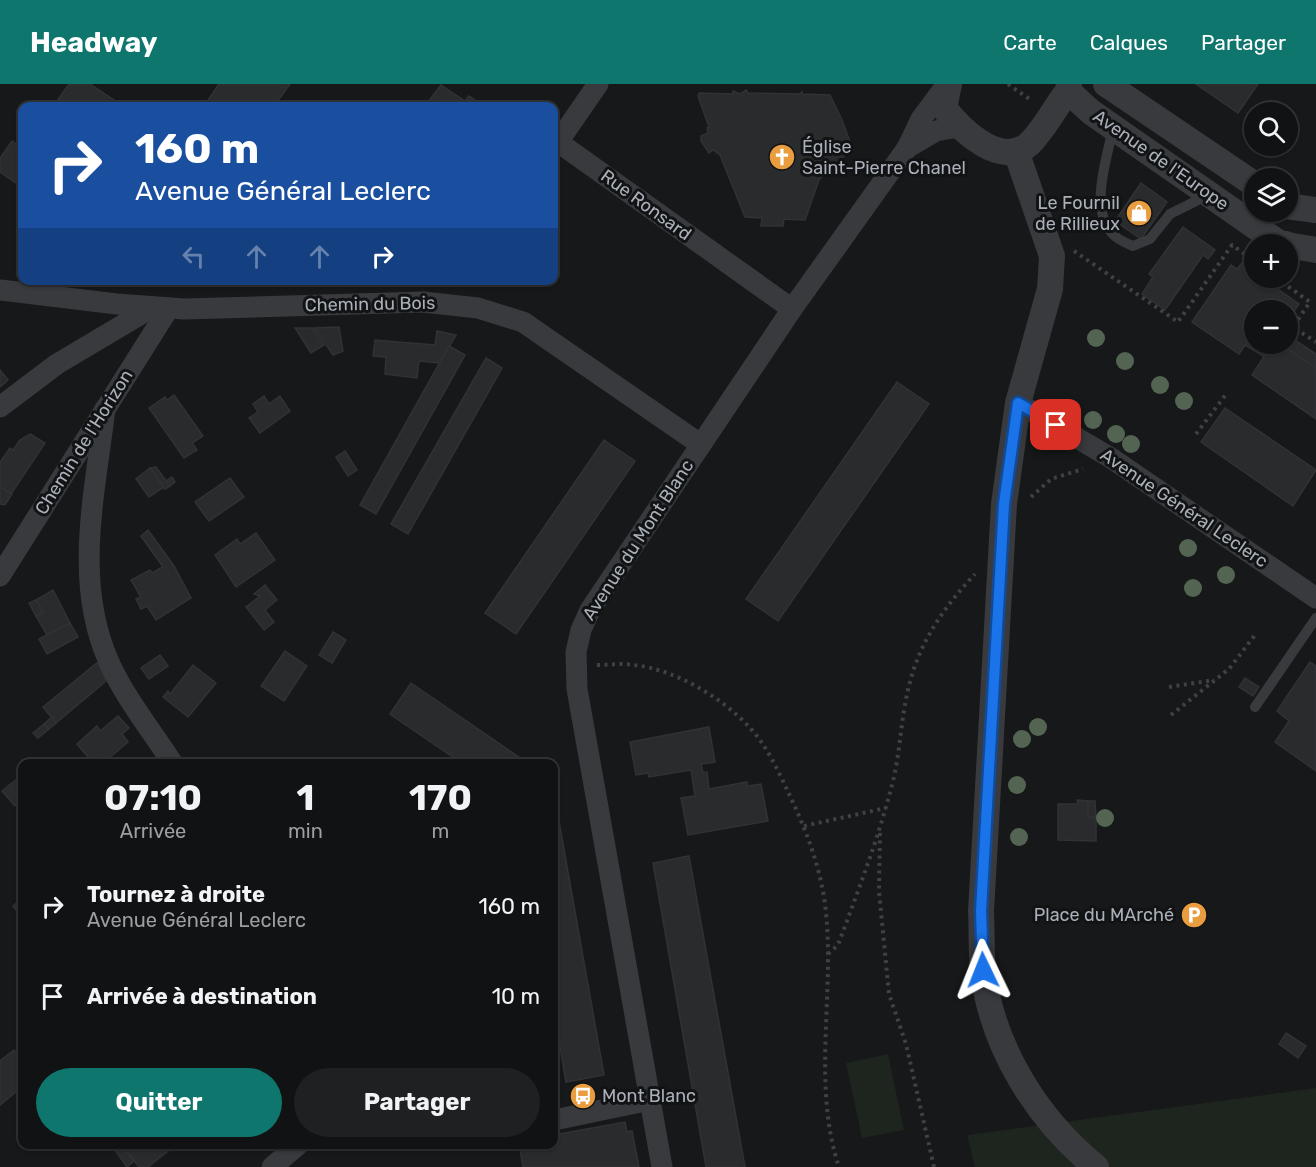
<!DOCTYPE html>
<html lang="fr">
<meta charset="utf-8">
<style>
body{margin:0;font-family:Rubik,sans-serif;background:#1e2021;color:#f1f3f6;height:100vh;display:flex;flex-direction:column;font-size:22px;white-space:nowrap}
*{box-sizing:border-box;margin:0}
p{font-size:20px;color:#9c9ea0}
.icon{flex:none;width:33px;height:33px;fill:none;stroke:currentColor;stroke-width:2;stroke-linecap:round;stroke-linejoin:round}
.map{position:relative;flex:1;overflow:hidden}
.details{position:absolute;left:18px;top:675px;width:540px;height:390px;display:flex;flex-direction:column;background:#111213;border-radius:12px;box-shadow:0 2px 4px #0004,0 0 0 2px #303233}
.details>*{flex:none}
.hud{position:absolute;left:18px;top:18px;width:540px;height:183px;border-radius:12px;box-shadow:0 2px 4px #0004,0 0 0 2px #303233;background:#1a4fa0;color:#fff;overflow:hidden}
.controls{position:absolute;left:1244px;top:18px;display:grid;gap:12px}
.controls a{display:grid;place-items:center;width:54px;height:54px;border-radius:50%;background:#111213;box-shadow:0 2px 4px #0004,0 0 0 2px #303233;font-size:30px}
.pin{position:absolute;display:grid;place-items:center;width:51px;height:51px;color:#fff;margin:-26px;border-radius:12px;box-shadow:0 3px 9px #0006}
.me{position:absolute;width:66px;margin:-33px;rotate:358deg;stroke-linejoin:round;filter:drop-shadow(0 0 4px #0008)}
.turn{display:flex;align-items:center;gap:21px;height:126px;padding:0 18px;font-size:27px}
.turn .icon{width:78px;height:78px;stroke-width:2.5}
.turn b{display:block;font-size:42px;line-height:51px}
.lanes{display:flex;align-items:center;height:57px;padding:0 18px;background:#0003;justify-content:center;gap:30px;direction:ltr}
.lanes .off{opacity:.35}
.eta{display:flex;justify-content:space-evenly;align-items:center;height:102px;text-align:center}
.eta b{font-size:36px;font-weight:700;line-height:42px}
.button{display:flex;gap:12px;margin-top:auto;padding:12px 18px}
.button a{flex:1;height:69px;border-radius:36px;background:#0f766e;color:#fff;font-size:24px;font-weight:700;line-height:69px;text-align:center}
.button a+a{background:#1e2021;color:#f1f3f6}
ul{padding:0;list-style:none}
li{display:flex;align-items:center;gap:18px;height:90px;padding:0 18px}
li div{flex:1}
li b{display:block;font-size:22px}
li em{font-style:normal}
header{display:flex;align-items:center;gap:36px;box-sizing:border-box;height:84px;padding:0 30px;background:#0f766e;color:#fff}
header strong{font-size:28px}
nav{display:flex;gap:33px;margin-inline-start:auto;font-size:21px}
.map>svg:first-child{display:block}
.green{fill:#1e241e}
.building{fill:#2a2b2d;stroke:#313235;stroke-width:1.5}
.lines{fill:none;stroke-linecap:round;stroke-linejoin:round}
.path{stroke:#3f4145;stroke-width:4;stroke-dasharray:3 4.5;stroke-linecap:butt}
.service{stroke:#393a3e;stroke-width:10}
.minor{stroke:#393a3e;stroke-width:21}
.tertiary{stroke:#393a3e;stroke-width:26}
.tree{fill:#536453}
.route-casing{stroke:#114b97;stroke-width:15}
.route{stroke:#1a73e8;stroke-width:10}
.labels{text-anchor:middle;stroke-width:6;stroke-linejoin:round;paint-order:stroke}
.poi-label{font-size:18px;fill:#aab0b9;stroke:#121314;text-anchor:start}
.street-label{font-size:18px;fill:#aab0b9;stroke:#121314}
</style>
<header>
<strong>Headway</strong>
<nav><a>Carte</a><a>Calques</a><a>Partager</a></nav>
</header>
<div class="map">
<svg width="1316" height="1083" viewBox="0 0 1316 1083">
<rect width="100%" height="100%" fill="#171819"/>
<g class="green">
<polygon points="888,970 904,1046 862,1054 846,979"/>
<polygon points="1316,1004 1316,1083 975,1083 967,1051"/>
</g>
<g class="building">
<polygon points="69,0 90,0 123,22 65,22 57,17"/>
<polygon points="219,0 290,0 274,22 204,22"/>
<polygon points="1196,0 1258,0 1238,29"/>
<polygon points="441,1 465,17 469,12 484,22 425,22"/>
<polygon points="746,6 748,9 799,10 802,8 802,10 830,11 842,36 853,66 833,80 819,96 805,136 784,135 783,142 761,142 762,134 745,133 720,71 713,66 709,69 701,57 701,52 708,49 707,44 709,43 698,12 699,9 733,10 733,7 740,10"/>
<polygon points="12,57 22,64 22,103 0,88 0,74"/>
<polygon points="1141,99 1167,118 1141,155 1115,137"/>
<polygon points="1183,143 1215,166 1208,175 1203,171 1165,226 1142,210 1153,193 1149,190"/>
<polygon points="1242,179 1254,188 1254,194 1262,194 1299,220 1287,237 1287,226 1254,226 1254,248 1239,270 1192,238 1231,181 1237,185"/>
<polygon points="339,243 343,267 333,271 315,244"/>
<polygon points="295,244 313,244 324,261 311,269"/>
<polygon points="437,247 456,251 440,279 419,277 417,294 385,290 386,273 373,272 375,256 435,261"/>
<polygon points="1254,248 1254,260 1272,260 1263,272 1245,261"/>
<polygon points="1287,251 1316,270 1316,284 1280,260 1287,260"/>
<polygon points="1272,260 1280,260 1316,284 1316,335 1252,291"/>
<polygon points="449,262 465,271 376,430 360,421"/>
<polygon points="486,274 502,284 408,450 391,440"/>
<polygon points="0,286 8,296 0,303"/>
<polygon points="897,298 929,320 778,537 746,515"/>
<polygon points="174,311 203,352 192,359 197,366 184,374 149,324 165,313 167,316"/>
<polygon points="264,312 269,320 280,312 290,327 260,349 249,334 258,328 253,320"/>
<polygon points="1225,324 1316,386 1293,422 1201,358"/>
<polygon points="30,350 45,359 11,410 0,403 0,378 10,364 13,366 20,356"/>
<polygon points="604,356 635,377 516,550 485,529"/>
<polygon points="345,367 357,386 348,392 336,373"/>
<polygon points="156,383 170,402 165,405 150,384"/>
<polygon points="150,384 164,403 149,413 136,395"/>
<polygon points="172,393 175,398 170,402 166,397"/>
<polygon points="230,394 244,413 209,437 195,418"/>
<polygon points="0,403 12,410 5,421 0,420"/>
<polygon points="148,446 174,482 191,514 156,536 147,522 141,525 136,515 141,513 131,496 150,486 152,489 163,483 141,452"/>
<polygon points="256,449 275,476 236,503 215,471 237,455 240,460"/>
<polygon points="265,501 277,516 265,526 274,538 264,546 246,523 260,512 254,510"/>
<polygon points="53,506 70,539 47,551 36,532 43,528 36,516"/>
<polygon points="36,516 43,528 36,532 29,519"/>
<polygon points="70,539 78,553 47,570 39,555"/>
<polygon points="333,548 346,556 332,579 319,571"/>
<polygon points="285,567 307,582 284,617 261,602"/>
<polygon points="160,571 168,582 149,595 141,584"/>
<polygon points="98,578 106,597 56,639 43,623"/>
<polygon points="1310,578 1316,582 1316,687 1275,658 1289,637 1277,627"/>
<polygon points="193,581 216,599 188,633 163,613 168,607 170,610"/>
<polygon points="1245,594 1259,603 1253,612 1239,603"/>
<polygon points="411,599 529,680 463,680 390,630"/>
<polygon points="118,632 129,644 122,650 128,658 102,680 94,680 77,660 97,642 100,647"/>
<polygon points="52,633 56,639 49,645 44,640"/>
<polygon points="44,640 49,645 38,654 33,649"/>
<polygon points="709,643 715,678 701,680 703,689 707,688 709,705 747,698 747,702 761,700 768,737 688,751 681,714 695,712 691,686 649,693 648,689 636,691 630,658"/>
<polygon points="22,691 22,716 15,722 2,707"/>
<polygon points="554,709 604,991 566,998 554,928"/>
<polygon points="1077,716 1088,717 1088,733 1096,733 1096,757 1058,756 1058,720 1078,720"/>
<polygon points="1088,717 1095,717 1096,733 1088,733"/>
<polygon points="689,772 745,1083 706,1083 653,779"/>
<polygon points="22,814 22,834 13,822"/>
<polygon points="1286,949 1306,962 1298,974 1279,960"/>
<polygon points="14,966 22,977 22,1003 0,1021 0,977"/>
<polygon points="625,1038 627,1048 632,1047 639,1083 523,1083 519,1060 554,1060 554,1051"/>
<polygon points="121,1060 134,1077 127,1083 114,1065"/>
<polygon points="121,1060 163,1060 168,1067 148,1083 139,1083"/>
</g>
<g class="lines">
<g class="path">
<polyline points="1008,0 1032,17"/>
<polyline points="1074,167 1178,238 1232,161 1254,177"/>
<polyline points="1276,194 1310,218 1293,243 1316,258"/>
<polyline points="1196,350 1227,309"/>
<polyline points="1031,413 1051,395 1083,385"/>
<path d="M597,581C609,581 621,579 633,581C679,585 737,622 762,659C773,675 782,695 790,712C806,746 820,782 825,820C836,906 811,999 839,1083"/>
<polyline points="1169,603 1214,596"/>
<polyline points="1171,631 1229,585 1255,551"/>
<polyline points="804,742 886,724"/>
<polyline points="880,749 879,807 889,910 906,960 934,1083"/>
<path d="M828,870L838,861C858,807 879,753 893,697C901,664 901,630 910,598C921,555 946,521 975,490"/>
</g>
<g class="service">
<path d="M1113,44C1107,75 1087,129 1116,153C1121,157 1128,160 1133,162L1150,155L1170,130L1208,111"/>
<polyline points="1255,623 1316,534"/>
</g>
<g class="minor">
<polyline points="598,0 558,58 792,225"/>
<polyline points="907,64 936,47 958,43"/>
<polyline points="0,206 117,220 184,225 423,218 478,224 523,238 700,360"/>
<polyline points="1018,319 1111,374 1316,514"/>
<polyline points="0,323 57,280 153,223"/>
<path d="M105,325C95,409 73,498 109,578C125,614 152,647 173,680"/>
<polyline points="0,492 169,224"/>
<polyline points="554,1036 650,1016"/>
<polyline points="272,1083 299,1060"/>
<polyline points="662,1083 577,605 576,568 581,546 590,526 792,225 907,64 921,35 947,0"/>
</g>
<g class="tertiary">
<path d="M949,0L944,24C961,46 1001,85 1029,60C1044,46 1055,23 1068,7L1069,0"/>
<polyline points="1106,0 1254,100"/>
<polyline points="1068,7 1091,28 1279,159 1286,160"/>
<path d="M1016,67L1052,172L1050,205L1018,319L1004,420L981,827C982,846 981,867 983,887C992,963 1037,1035 1096,1083"/>
<polyline points="1287,122 1316,126"/>
<polyline points="1287,161 1316,166"/>
</g>
</g>
<g class="tree">
<circle cx="1096" cy="254" r="9"/>
<circle cx="1125" cy="277" r="9"/>
<circle cx="1160" cy="301" r="9"/>
<circle cx="1184" cy="317" r="9"/>
<circle cx="1093" cy="336" r="9"/>
<circle cx="1116" cy="350" r="9"/>
<circle cx="1131" cy="360" r="9"/>
<circle cx="1188" cy="464" r="9"/>
<circle cx="1226" cy="491" r="9"/>
<circle cx="1193" cy="504" r="9"/>
<circle cx="1038" cy="643" r="9"/>
<circle cx="1022" cy="655" r="9"/>
<circle cx="1017" cy="701" r="9"/>
<circle cx="1105" cy="734" r="9"/>
<circle cx="1019" cy="753" r="9"/>
</g>
<g class="lines">
<defs>
<polyline id="route" points="983,886 981,827 1004,420 1018,319 1056,341"/>
</defs>
<use href="#route" class="route-casing"/>
<use href="#route" class="route"/>
</g>
<defs>
<symbol id="church-disc" viewBox="-11 -11 22 22"><circle r="9.5" fill="#ea9d3e" stroke="#121314"/><path d="M-1.2-6h2.4v3.5h3.3v2.4h-3.3V6h-2.4V-.1h-3.3v-2.4h3.3Z" fill="#fff"/></symbol>
<symbol id="shop-disc" viewBox="-11 -11 22 22"><circle r="9.5" fill="#ea9d3e" stroke="#121314"/><path d="M-5-2.5h2.3a2.7 3.5 0 0 1 5.4 0H5L5.5 6h-11ZM-1.5-2.5h3a1.5 2.3 0 0 0-3 0Z" fill="#fff"/></symbol>
<symbol id="parking-disc" viewBox="-11 -11 22 22"><circle r="9.5" fill="#ea9d3e" stroke="#121314"/><path d="M-3.5-5.5H1a3.5 3.5 0 0 1 0 7H-1V5.5H-3.5ZM-1-3.4V-.6H.8a1.4 1.4 0 0 0 0-2.8Z" fill="#fff"/></symbol>
<symbol id="bus-disc" viewBox="-11 -11 22 22"><circle r="9.5" fill="#ea9d3e" stroke="#121314"/><path d="M-5-6H5V4H4V6H2V4H-2V6H-4V4H-5ZM-3.5-4V0h7V-4ZM-3.5 1.2v1.5H-2V1.2ZM2 1.2v1.5H3.5V1.2Z" fill="#fff"/></symbol>
</defs>
<g fill-rule="evenodd">
<use href="#church-disc" x="767" y="58" width="30" height="30"/>
<use href="#shop-disc" x="1124" y="114" width="30" height="30"/>
<use href="#parking-disc" x="1179" y="816" width="30" height="30"/>
<use href="#bus-disc" x="568" y="997" width="30" height="30"/>
</g>
<g class="labels">
<g class="poi-label">
<text x="802" y="69">Église<tspan x="802" dy="21">Saint-Pierre Chanel</tspan></text>
<text x="1120" y="125" text-anchor="end">Le Fournil<tspan x="1120" dy="21">de Rillieux</tspan></text>
<text x="1174" y="837" text-anchor="end">Place du MArché</text>
<text x="602" y="1018">Mont Blanc</text>
</g>
<g class="street-label">
<text transform="translate(1161 76) rotate(35)" y="6">Avenue de l'Europe</text>
<text transform="translate(646 121) rotate(36)" y="6">Rue Ronsard</text>
<text transform="translate(370 220) rotate(-1)" y="6">Chemin du Bois</text>
<text transform="translate(84 358) rotate(-58)" y="6">Chemin de l'Horizon</text>
<text transform="translate(1184 424) rotate(34)" y="6">Avenue Général Leclerc</text>
<text transform="translate(638 456) rotate(-57)" y="6">Avenue du Mont Blanc</text>
</g>
</g>
</svg>
<div class="controls">
<a><svg class="icon" aria-label="search" viewBox="0 0 24 24"><circle cx="10" cy="10" r="6"/><path d="M15 15l6 6"/></svg></a>
<a><svg class="icon" aria-label="layers" viewBox="0 0 24 24"><path d="M12 4l9 5-9 5-9-5zM3 14l9 5 9-5"/></svg></a>
<a>+</a>
<a>−</a>
</div>
<div class="pin" style="left:1056px;top:341px;background:#d93025"><svg class="icon" aria-label="arrive" viewBox="0 0 24 24"><path d="M6 21V4h12l-3 4 3 4H6"/></svg></div>
<svg class="me" style="left:983px;top:886px" viewBox="-20 -20 40 40"><path d="M0-17L14 15 0 8-14 15z" fill="#1a73e8" stroke="#fff" stroke-width="4"/></svg>
<div class="hud">
<div class="turn"><svg class="icon" aria-label="right" viewBox="0 0 24 24"><path d="M7 20v-9h11M14 6l5 5-5 5"/></svg><div><b>160 m</b>Avenue Général Leclerc</div></div>
<div class="lanes"><svg class="icon off" aria-label="left" viewBox="0 0 24 24"><path d="M17 20v-9H6M10 6l-5 5 5 5"/></svg><svg class="icon off" aria-label="ahead" viewBox="0 0 24 24"><path d="M12 20V5M6 11l6-6 6 6"/></svg><svg class="icon off" aria-label="ahead" viewBox="0 0 24 24"><path d="M12 20V5M6 11l6-6 6 6"/></svg><svg class="icon" aria-label="right" viewBox="0 0 24 24"><path d="M7 20v-9h11M14 6l5 5-5 5"/></svg></div>
</div>
<section class="details">
<div class="eta">
<div><b>07:10</b><p>Arrivée</p></div>
<div><b>1</b><p>min</p></div>
<div><b>170</b><p>m</p></div>
</div>
<ul>
<li><svg class="icon" aria-label="right" viewBox="0 0 24 24"><path d="M7 20v-9h11M14 6l5 5-5 5"/></svg><div><b>Tournez à droite</b><p>Avenue Général Leclerc</p></div><em>160 m</em></li>
<li><svg class="icon" aria-label="arrive" viewBox="0 0 24 24"><path d="M6 21V4h12l-3 4 3 4H6"/></svg><div><b>Arrivée à destination</b></div><em>10 m</em></li>
</ul>
<div class="button"><a>Quitter</a><a>Partager</a></div>
</section>
</div>
